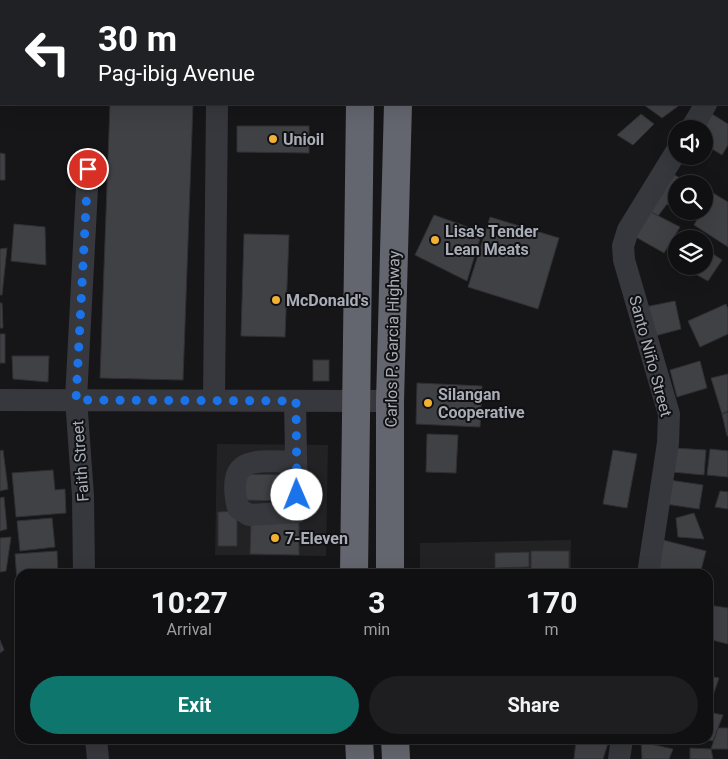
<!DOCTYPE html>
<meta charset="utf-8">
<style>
body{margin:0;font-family:Roboto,sans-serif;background:#1e1e20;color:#f1f3f6;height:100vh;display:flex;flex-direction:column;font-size:19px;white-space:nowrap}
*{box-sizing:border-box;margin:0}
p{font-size:16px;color:#9c9d9f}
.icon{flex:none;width:28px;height:28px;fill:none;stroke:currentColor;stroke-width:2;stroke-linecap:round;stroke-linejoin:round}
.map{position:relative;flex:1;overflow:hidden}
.panel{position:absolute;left:15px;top:569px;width:698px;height:175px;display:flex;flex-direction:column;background:#101012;border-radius:15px;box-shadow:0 5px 20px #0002,0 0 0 1px #303032}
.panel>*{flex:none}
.hud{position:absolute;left:0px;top:0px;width:729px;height:105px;box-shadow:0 5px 20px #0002,0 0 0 1px #303032;background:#202124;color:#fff;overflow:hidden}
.buttons{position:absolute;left:668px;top:120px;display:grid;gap:10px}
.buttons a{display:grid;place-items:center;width:45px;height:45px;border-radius:50%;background:#101012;box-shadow:0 5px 20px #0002,0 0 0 1px #303032;font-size:25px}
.pin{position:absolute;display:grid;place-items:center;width:42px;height:42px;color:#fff;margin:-21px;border:2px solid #fff;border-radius:50%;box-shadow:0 1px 5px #0007}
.me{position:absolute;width:55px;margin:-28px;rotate:359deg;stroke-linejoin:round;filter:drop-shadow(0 0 4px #0008)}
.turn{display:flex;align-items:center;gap:18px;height:105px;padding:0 15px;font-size:22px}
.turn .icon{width:65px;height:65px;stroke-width:2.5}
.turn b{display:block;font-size:35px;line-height:42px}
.eta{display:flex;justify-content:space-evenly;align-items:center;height:85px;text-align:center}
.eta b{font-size:30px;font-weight:700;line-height:35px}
.cta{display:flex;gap:10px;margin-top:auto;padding:10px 15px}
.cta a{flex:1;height:58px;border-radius:30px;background:#0f766e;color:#fff;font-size:20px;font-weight:700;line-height:58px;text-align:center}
.cta a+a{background:#1e1e20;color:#f1f3f6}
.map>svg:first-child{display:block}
.built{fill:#222225}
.building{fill:#404145;stroke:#303034}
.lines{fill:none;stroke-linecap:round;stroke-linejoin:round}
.minor{stroke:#37383d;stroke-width:22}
.highway{stroke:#63666e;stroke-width:28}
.route{stroke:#1a73e8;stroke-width:9;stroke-dasharray:0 16.2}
.poi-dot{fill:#f2b134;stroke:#111113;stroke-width:2}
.labels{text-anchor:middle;stroke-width:4;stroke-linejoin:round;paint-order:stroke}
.poi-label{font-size:16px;font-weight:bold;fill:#a8adb8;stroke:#111113;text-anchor:start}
.street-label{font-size:16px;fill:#a8adb8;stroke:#111113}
</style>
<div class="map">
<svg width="728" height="759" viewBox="0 0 728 759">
<rect width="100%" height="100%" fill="#161618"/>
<g class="built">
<polygon points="217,444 328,445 326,556 215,555"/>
<polygon points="571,540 571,574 420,574 420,543"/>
</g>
<g class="building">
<polygon points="236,0 310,0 236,1"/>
<polygon points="110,104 193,104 183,380 100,378"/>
<polygon points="645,104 681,104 662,118 644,105"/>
<polygon points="641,114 654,124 633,145 617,135"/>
<polygon points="712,114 728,124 728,145 722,155 704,144 704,129"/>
<polygon points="237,126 309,126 309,153 237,152"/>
<polygon points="0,153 5,154 5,180 0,180"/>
<polygon points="673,174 690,184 676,184 676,208 667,204 658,216 649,211"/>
<polygon points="713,193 728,202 728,247 694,225 702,211 704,211"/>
<polygon points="649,211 680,227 664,253 634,236"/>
<polygon points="434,215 482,232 467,281 415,255"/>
<polygon points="490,217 559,238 538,309 468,287"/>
<polygon points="14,224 45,227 46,265 11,261"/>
<polygon points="244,234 289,235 285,337 241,336"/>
<polygon points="7,248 2,295 0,295 0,249"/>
<polygon points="704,248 722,260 708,281 681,266 704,266"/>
<polygon points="675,301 681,329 651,337 645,307"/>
<polygon points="0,303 2,303 3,328 0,328"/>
<polygon points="726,304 728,309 728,334 700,347 688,321"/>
<rect x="0" y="334" width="5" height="29"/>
<polygon points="12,356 49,356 48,382 13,379"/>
<rect x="313" y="360" width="16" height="21"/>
<polygon points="700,361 707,388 677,397 670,370"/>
<polygon points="728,374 728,411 722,414 711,378"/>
<polygon points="417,383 482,386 480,427 416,424"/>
<polygon points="728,412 728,436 727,436 722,414"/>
<polygon points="427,434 458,435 456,473 426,472"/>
<polygon points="674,448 706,450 704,475 672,472"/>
<polygon points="710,449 728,451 728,477 707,475"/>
<polygon points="3,450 8,489 0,491 0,451"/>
<polygon points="613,450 637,454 627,508 603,504"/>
<polygon points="53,470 55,490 65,489 66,513 16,517 12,473"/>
<polygon points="239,474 291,475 290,501 239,500"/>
<polygon points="669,480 703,485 699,509 665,504"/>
<polygon points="720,491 728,492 728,509 715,507"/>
<polygon points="4,497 7,529 0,531 0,498"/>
<polygon points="237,511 237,546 218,546 218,512"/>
<polygon points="694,513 704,539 678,537 676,518"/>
<polygon points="52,518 55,547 20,551 17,521"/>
<polygon points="251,522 299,522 299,555 250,554"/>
<polygon points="11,537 6,571 0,572 0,538"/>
<polygon points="663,540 706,551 700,574 682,574 656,567"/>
<polygon points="57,551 58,574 20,574 20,594 18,594 15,554"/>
<polygon points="531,551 569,551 569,574 531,573"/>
<polygon points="529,552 529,567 495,568 495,553"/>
<polygon points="709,605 728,608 728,644 708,639 708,611"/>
<polygon points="20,636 20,677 16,677 15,637"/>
<polygon points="0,640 4,650 0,653"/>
<polygon points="708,676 719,678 710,704 708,704"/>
<polygon points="708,712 723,715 713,741 704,739 708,739"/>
<polygon points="718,728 728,728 728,749 711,749"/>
<polygon points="576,741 608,743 603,759 574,759"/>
<polygon points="641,742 673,749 669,759 642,759"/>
<polygon points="690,748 711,749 713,759 690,759"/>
</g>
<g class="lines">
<g class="minor">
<polyline points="728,69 728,68"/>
<polyline points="691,129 706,104"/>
<polyline points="0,400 390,401"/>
<polyline points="214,400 217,104"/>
<path d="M295,401L297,512L249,515L238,508C225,454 256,461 296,462"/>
<polyline points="84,574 83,496 76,399 88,169"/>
<polyline points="648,574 668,443 669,414 624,260 623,246 628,230 676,152"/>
<polyline points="96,739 98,759"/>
<polyline points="619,759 622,739"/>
</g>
<g class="highway">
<polyline points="361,1 361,0"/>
<polyline points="399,1 399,0"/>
<polyline points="354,574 360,104"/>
<polyline points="390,574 390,401 398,104"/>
<polyline points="359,739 360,759"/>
<polyline points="395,739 396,759"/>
</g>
</g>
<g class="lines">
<polyline class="route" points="88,169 76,400 296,401 297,495"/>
</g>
<g class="poi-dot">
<circle cx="273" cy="139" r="5"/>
<circle cx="435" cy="240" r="5"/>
<circle cx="276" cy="300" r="5"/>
<circle cx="428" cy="403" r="5"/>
<circle cx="275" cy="538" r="5"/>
</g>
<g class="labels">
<g class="poi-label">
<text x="283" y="145">Unioil</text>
<text x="445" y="237">Lisa's Tender<tspan x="445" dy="18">Lean Meats</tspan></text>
<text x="286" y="306">McDonald's</text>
<text x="438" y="400">Silangan<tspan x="438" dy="18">Cooperative</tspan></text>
<text x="285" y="544">7-Eleven</text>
</g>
<g class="street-label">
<text transform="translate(392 339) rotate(-89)" y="6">Carlos P. Garcia Highway</text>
<text transform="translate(651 356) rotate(75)" y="6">Santo Niño Street</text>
<text transform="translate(80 461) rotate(-94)" y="6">Faith Street</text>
</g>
</g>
</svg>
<div class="buttons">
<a><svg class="icon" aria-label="sound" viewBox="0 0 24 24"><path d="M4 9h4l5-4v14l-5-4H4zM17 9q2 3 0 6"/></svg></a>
<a><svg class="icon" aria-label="search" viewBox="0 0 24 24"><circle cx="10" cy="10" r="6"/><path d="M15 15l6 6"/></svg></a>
<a><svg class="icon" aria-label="layers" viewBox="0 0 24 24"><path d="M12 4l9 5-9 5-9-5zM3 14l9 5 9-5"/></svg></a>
</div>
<div class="pin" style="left:88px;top:169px;background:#d93025"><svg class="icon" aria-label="arrive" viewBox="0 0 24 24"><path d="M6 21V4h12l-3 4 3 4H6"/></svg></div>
<svg class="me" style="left:297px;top:495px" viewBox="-20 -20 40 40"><circle r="19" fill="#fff"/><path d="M0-13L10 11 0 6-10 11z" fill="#1a73e8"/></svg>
<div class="hud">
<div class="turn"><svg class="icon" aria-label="left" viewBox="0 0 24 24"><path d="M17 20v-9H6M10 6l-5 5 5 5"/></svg><div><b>30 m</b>Pag-ibig Avenue</div></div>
</div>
<section class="panel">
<div class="eta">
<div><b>10:27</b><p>Arrival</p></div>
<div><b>3</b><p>min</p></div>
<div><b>170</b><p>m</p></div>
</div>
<div class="cta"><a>Exit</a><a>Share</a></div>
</section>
</div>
